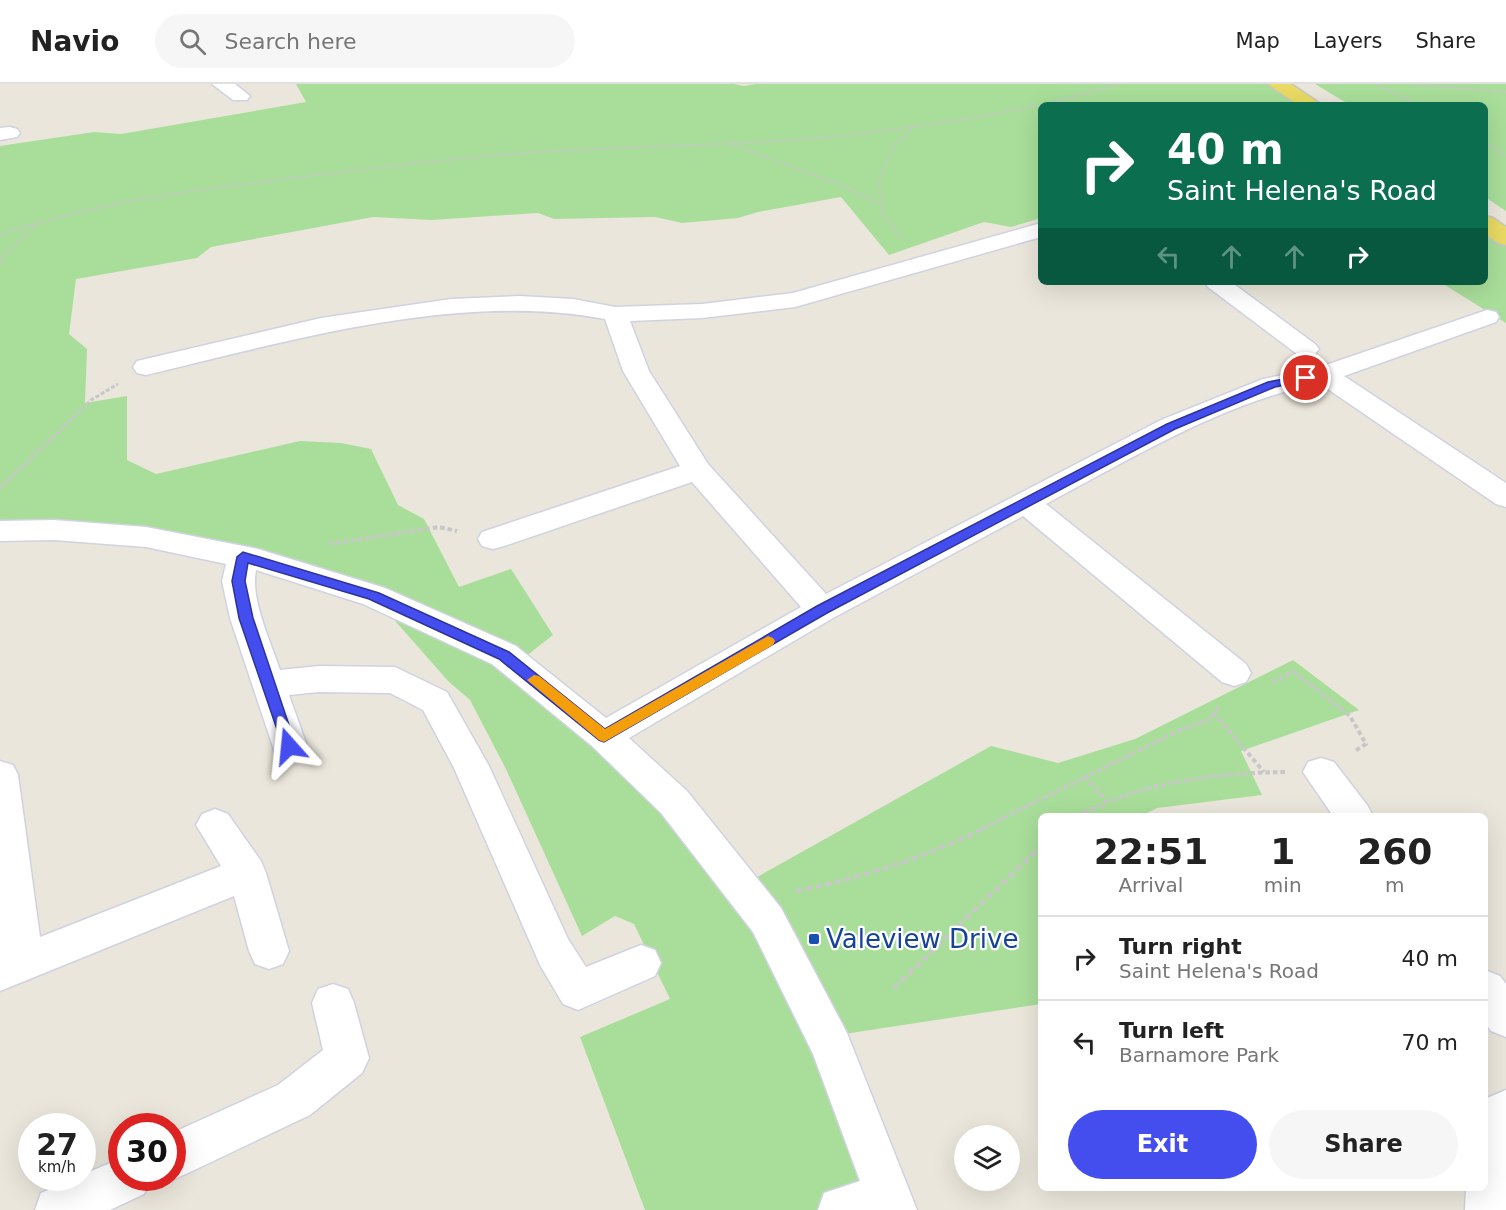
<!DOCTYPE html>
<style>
body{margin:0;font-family:"DejaVu Sans",sans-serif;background:#f6f6f6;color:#222;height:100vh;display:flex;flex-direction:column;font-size:22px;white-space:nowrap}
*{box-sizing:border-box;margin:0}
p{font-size:20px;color:#767676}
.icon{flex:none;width:33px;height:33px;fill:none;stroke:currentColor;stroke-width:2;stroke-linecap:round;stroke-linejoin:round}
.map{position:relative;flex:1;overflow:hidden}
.side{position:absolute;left:1038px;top:729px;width:450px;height:378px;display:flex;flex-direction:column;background:#fff;border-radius:9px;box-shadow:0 6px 24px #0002}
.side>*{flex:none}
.guide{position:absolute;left:1038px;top:18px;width:450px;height:183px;border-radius:9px;box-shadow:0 6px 24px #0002;background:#0b6e4f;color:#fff;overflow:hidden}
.tools{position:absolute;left:954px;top:1041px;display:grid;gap:12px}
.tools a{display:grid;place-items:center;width:66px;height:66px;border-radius:50%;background:#fff;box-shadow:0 6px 24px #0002;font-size:30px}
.speed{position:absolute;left:18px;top:1029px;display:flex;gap:12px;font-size:30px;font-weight:700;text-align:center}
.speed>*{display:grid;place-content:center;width:78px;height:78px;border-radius:50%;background:#fff;box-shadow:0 6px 24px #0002;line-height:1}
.speed small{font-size:15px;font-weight:400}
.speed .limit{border:9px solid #d22;background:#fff;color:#111}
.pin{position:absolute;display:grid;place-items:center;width:51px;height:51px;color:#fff;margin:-26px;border:3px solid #fff;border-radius:50%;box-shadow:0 2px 6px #0007}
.me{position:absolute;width:66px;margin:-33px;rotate:342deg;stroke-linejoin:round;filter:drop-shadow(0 0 4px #0008)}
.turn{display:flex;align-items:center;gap:21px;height:126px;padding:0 30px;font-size:27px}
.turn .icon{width:78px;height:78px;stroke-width:2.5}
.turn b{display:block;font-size:42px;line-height:51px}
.lanes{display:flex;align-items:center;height:57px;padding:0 30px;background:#0003;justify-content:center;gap:30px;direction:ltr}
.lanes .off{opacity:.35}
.eta{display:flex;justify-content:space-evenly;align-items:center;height:102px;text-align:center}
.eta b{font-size:36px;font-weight:700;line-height:42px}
.action{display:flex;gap:12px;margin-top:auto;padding:12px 30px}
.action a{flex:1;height:69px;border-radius:36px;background:#444eef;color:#fff;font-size:24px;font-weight:700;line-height:69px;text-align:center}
.action a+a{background:#f6f6f6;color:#222}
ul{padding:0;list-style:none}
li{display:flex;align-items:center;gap:18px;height:84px;padding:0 30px;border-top:2px solid #e0e0e0}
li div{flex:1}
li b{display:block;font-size:22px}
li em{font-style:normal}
header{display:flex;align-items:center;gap:36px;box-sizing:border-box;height:84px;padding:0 30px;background:#fff;border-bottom:2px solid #e0e0e0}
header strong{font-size:28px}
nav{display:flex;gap:33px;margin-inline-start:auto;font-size:21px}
.search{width:420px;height:54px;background:#f6f6f6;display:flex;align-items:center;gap:15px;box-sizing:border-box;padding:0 21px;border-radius:33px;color:#767676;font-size:22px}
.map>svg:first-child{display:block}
.green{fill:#a9de9a}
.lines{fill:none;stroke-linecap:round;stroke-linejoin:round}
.minor-casing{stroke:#d1d2e1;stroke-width:3}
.major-casing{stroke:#c7c7c7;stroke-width:3}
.path-far3{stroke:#c7c7c7;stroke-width:2;stroke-dasharray:3 2;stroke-linecap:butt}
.path-far2{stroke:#c7c7c7;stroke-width:3;stroke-dasharray:4 2;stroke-linecap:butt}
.path-far1{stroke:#c7c7c7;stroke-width:4;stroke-dasharray:4.5 3;stroke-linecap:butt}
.path{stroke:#c7c7c7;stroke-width:4.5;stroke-dasharray:6 4;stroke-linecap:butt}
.minor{fill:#fff;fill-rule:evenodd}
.major{fill:#e8da62;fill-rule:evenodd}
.route{fill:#444eef;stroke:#2c339b;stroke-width:1.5}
.slow{fill:#f59e0b}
.transit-dot{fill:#1a4fb4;stroke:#fff;stroke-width:2}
.labels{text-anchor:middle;stroke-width:4.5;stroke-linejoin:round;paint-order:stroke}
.near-transit-label{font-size:26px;fill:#164399;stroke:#fff;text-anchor:start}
</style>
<header>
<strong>Navio</strong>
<div class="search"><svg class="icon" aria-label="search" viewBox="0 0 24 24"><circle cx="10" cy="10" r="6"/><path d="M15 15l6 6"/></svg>Search here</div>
<nav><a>Map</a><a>Layers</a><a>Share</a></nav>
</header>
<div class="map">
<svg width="1506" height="1126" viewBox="0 0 1506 1126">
<rect width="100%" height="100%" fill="#eae6db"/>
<g class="green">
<polygon points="296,0 734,0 744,2 756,0 1277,0 1311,21 1041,21 1041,134 1011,143 984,138 889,171 841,113 758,128 738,134 682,139 655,133 554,135 538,129 432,136 373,133 211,163 197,174 76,195 69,250 87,265 85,319 127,312 127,376 156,390 300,357 341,359 371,365 398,421 424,435 459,503 511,485 553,551 516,580 256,474 0,446 0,62 94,48 121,50 306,18"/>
<polygon points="1315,0 1506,0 1506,127 1485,113 1485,21 1350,21"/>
<polygon points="1485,140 1506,154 1506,239 1440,198 1485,198"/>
<polygon points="375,514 503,572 739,802 891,1126 645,1126 580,953 670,915 634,840 615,832 582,852 506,685 470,616 448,597"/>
<polygon points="1293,576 1359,626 1241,667 1262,711 1157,724 1141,732 1041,732 1041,920 831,952 743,801 991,662 1058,679 1135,655"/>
</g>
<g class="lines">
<defs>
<g id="minor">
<polygon points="212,0 235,0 250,12 247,16 233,16"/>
<polygon points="10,43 17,45 20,49 17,53 0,56 0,44"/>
<path d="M1041,139V153L795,223L702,234L630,237L649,287L708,380L826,510L1161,336L1263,295L1317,284L1487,226L1496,228L1499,233L1496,238L1344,292L1506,399V423L1496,420L1319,299C1221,320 1134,373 1046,420L1246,580L1251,589L1246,598L1234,602L1222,598L1023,432L833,534L629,654L687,707L781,824L847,949L917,1126H818L824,1109L860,1097L813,970L753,848L661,729L592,662L492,580L363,520L256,486C250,515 271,558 280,586L319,582L395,583L447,608L489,682L568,855L586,883L641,861L655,866L661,879L655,892L578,926L563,920L540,881L454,684L423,626L390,609L319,608L289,611L307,662L302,672L289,676L276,672L230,534L222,497L226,480L146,463L54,456L0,457V437L54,436L146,443L258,465L385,504L516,562L606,634L801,523L692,398L504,462L493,465L482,462L478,455L482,448L680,382L623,287L605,235C457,207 290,257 146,291L137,289L133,283L137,277L321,234L451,215L519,212L573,215L615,223L702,220L793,209Z"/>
<polygon points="1204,198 1231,198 1315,260 1319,265 1315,270 1306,273 1297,270 1208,203"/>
<polygon points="1321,674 1334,678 1367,721 1373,732 1333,732 1303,688 1308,678"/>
<polygon points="0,677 13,681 18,691 40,853 221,782 196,741 202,730 215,725 228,730 261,777 266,789 289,867 283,880 269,885 255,880 249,867 234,812 0,907"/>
<polygon points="1485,886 1500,892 1506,900 1506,953 1491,947 1485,939"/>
<polygon points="333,900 348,905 354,919 369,974 362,989 310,1031 188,1089 172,1096 166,1094 172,1094 172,1049 278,1001 323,966 312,919 318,905"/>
<polygon points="1506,1006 1506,1126 1465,1126 1466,1104 1485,1104 1485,1015"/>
<polygon points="122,1074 122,1094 151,1094 144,1110 110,1126 35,1126 41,1109 77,1094 82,1094 82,1091"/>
</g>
<g id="major">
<polygon points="1268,0 1291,0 1322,21 1298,21"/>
<polygon points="1485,132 1493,134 1506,143 1506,161 1498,159 1485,150"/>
</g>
</defs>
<use href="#minor" class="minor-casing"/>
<use href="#major" class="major-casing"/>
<g class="path-far3">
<polyline points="1377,0 1418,21"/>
<polyline points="1410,0 1506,8"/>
<polyline points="1043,21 1120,0"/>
<polyline points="1485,59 1506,72"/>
<polyline points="732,60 841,101 881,120"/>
<path d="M0,151C92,119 188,107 284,95C365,85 445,75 526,69C626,62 727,62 827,53C899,46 970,35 1041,21"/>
<polyline points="902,155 882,129 879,97 893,63 914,43"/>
<polyline points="0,179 7,168 38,140"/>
</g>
<polyline class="path-far2" points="0,404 91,316 118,300"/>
<g class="path-far1">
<polyline points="329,460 439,443 457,447"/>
<polyline points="1272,598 1294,588 1350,632 1366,660 1355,667"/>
<polyline points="1214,629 1264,688"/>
<polyline points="1085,693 1106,716"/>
<path d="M1077,732C1143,698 1212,689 1285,688"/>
<polyline points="983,744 1180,646 1209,636 1219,622"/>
</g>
<g class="path">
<path d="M796,807C861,794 927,773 986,743"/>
<polyline points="894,904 1041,762"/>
</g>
<use href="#minor" class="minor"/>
<use href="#major" class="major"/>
</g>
<polygon class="route" points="1306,291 1312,294 1310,296 1275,303 1175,345 827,529 604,658 599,656 499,575 369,515 248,479 245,497 253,534 296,662 294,666 284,666 239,534 232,497 237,473 243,468 379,509 509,568 605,645 817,522 1167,340 1268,298"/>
<polygon class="slow" points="768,552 773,554 775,557 773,561 604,658 599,656 527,596 534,591 539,592 605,645"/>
<rect class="transit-dot" x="808" y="849" width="12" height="12" rx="3"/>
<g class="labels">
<g class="near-transit-label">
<text x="826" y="864">Valeview Drive</text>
</g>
</g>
</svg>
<div class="tools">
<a><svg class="icon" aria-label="layers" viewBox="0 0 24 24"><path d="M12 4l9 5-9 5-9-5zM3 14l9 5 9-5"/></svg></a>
</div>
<div class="speed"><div>27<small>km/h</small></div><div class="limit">30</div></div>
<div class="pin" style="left:1306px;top:294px;background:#d93025"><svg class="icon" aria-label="arrive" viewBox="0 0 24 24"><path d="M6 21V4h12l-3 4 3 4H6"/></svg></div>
<svg class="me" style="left:289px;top:662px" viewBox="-20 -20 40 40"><path d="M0-17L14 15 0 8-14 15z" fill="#444eef" stroke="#fff" stroke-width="4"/></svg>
<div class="guide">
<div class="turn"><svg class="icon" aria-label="right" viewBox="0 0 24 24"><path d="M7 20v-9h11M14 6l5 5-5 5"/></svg><div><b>40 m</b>Saint Helena's Road</div></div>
<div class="lanes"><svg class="icon off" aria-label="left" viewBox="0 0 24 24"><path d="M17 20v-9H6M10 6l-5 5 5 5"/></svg><svg class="icon off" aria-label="ahead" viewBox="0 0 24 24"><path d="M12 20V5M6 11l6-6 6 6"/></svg><svg class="icon off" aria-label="ahead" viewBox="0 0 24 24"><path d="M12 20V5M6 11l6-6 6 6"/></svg><svg class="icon" aria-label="right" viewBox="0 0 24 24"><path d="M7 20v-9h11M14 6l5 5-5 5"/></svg></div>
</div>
<section class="side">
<div class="eta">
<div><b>22:51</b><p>Arrival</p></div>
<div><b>1</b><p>min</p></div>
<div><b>260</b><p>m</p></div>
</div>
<ul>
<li><svg class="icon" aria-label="right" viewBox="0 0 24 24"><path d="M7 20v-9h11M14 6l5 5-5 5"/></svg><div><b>Turn right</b><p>Saint Helena's Road</p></div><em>40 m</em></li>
<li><svg class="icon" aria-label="left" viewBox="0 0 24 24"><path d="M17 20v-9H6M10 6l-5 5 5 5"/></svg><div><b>Turn left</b><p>Barnamore Park</p></div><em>70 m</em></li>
</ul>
<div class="action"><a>Exit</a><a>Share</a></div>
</section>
</div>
